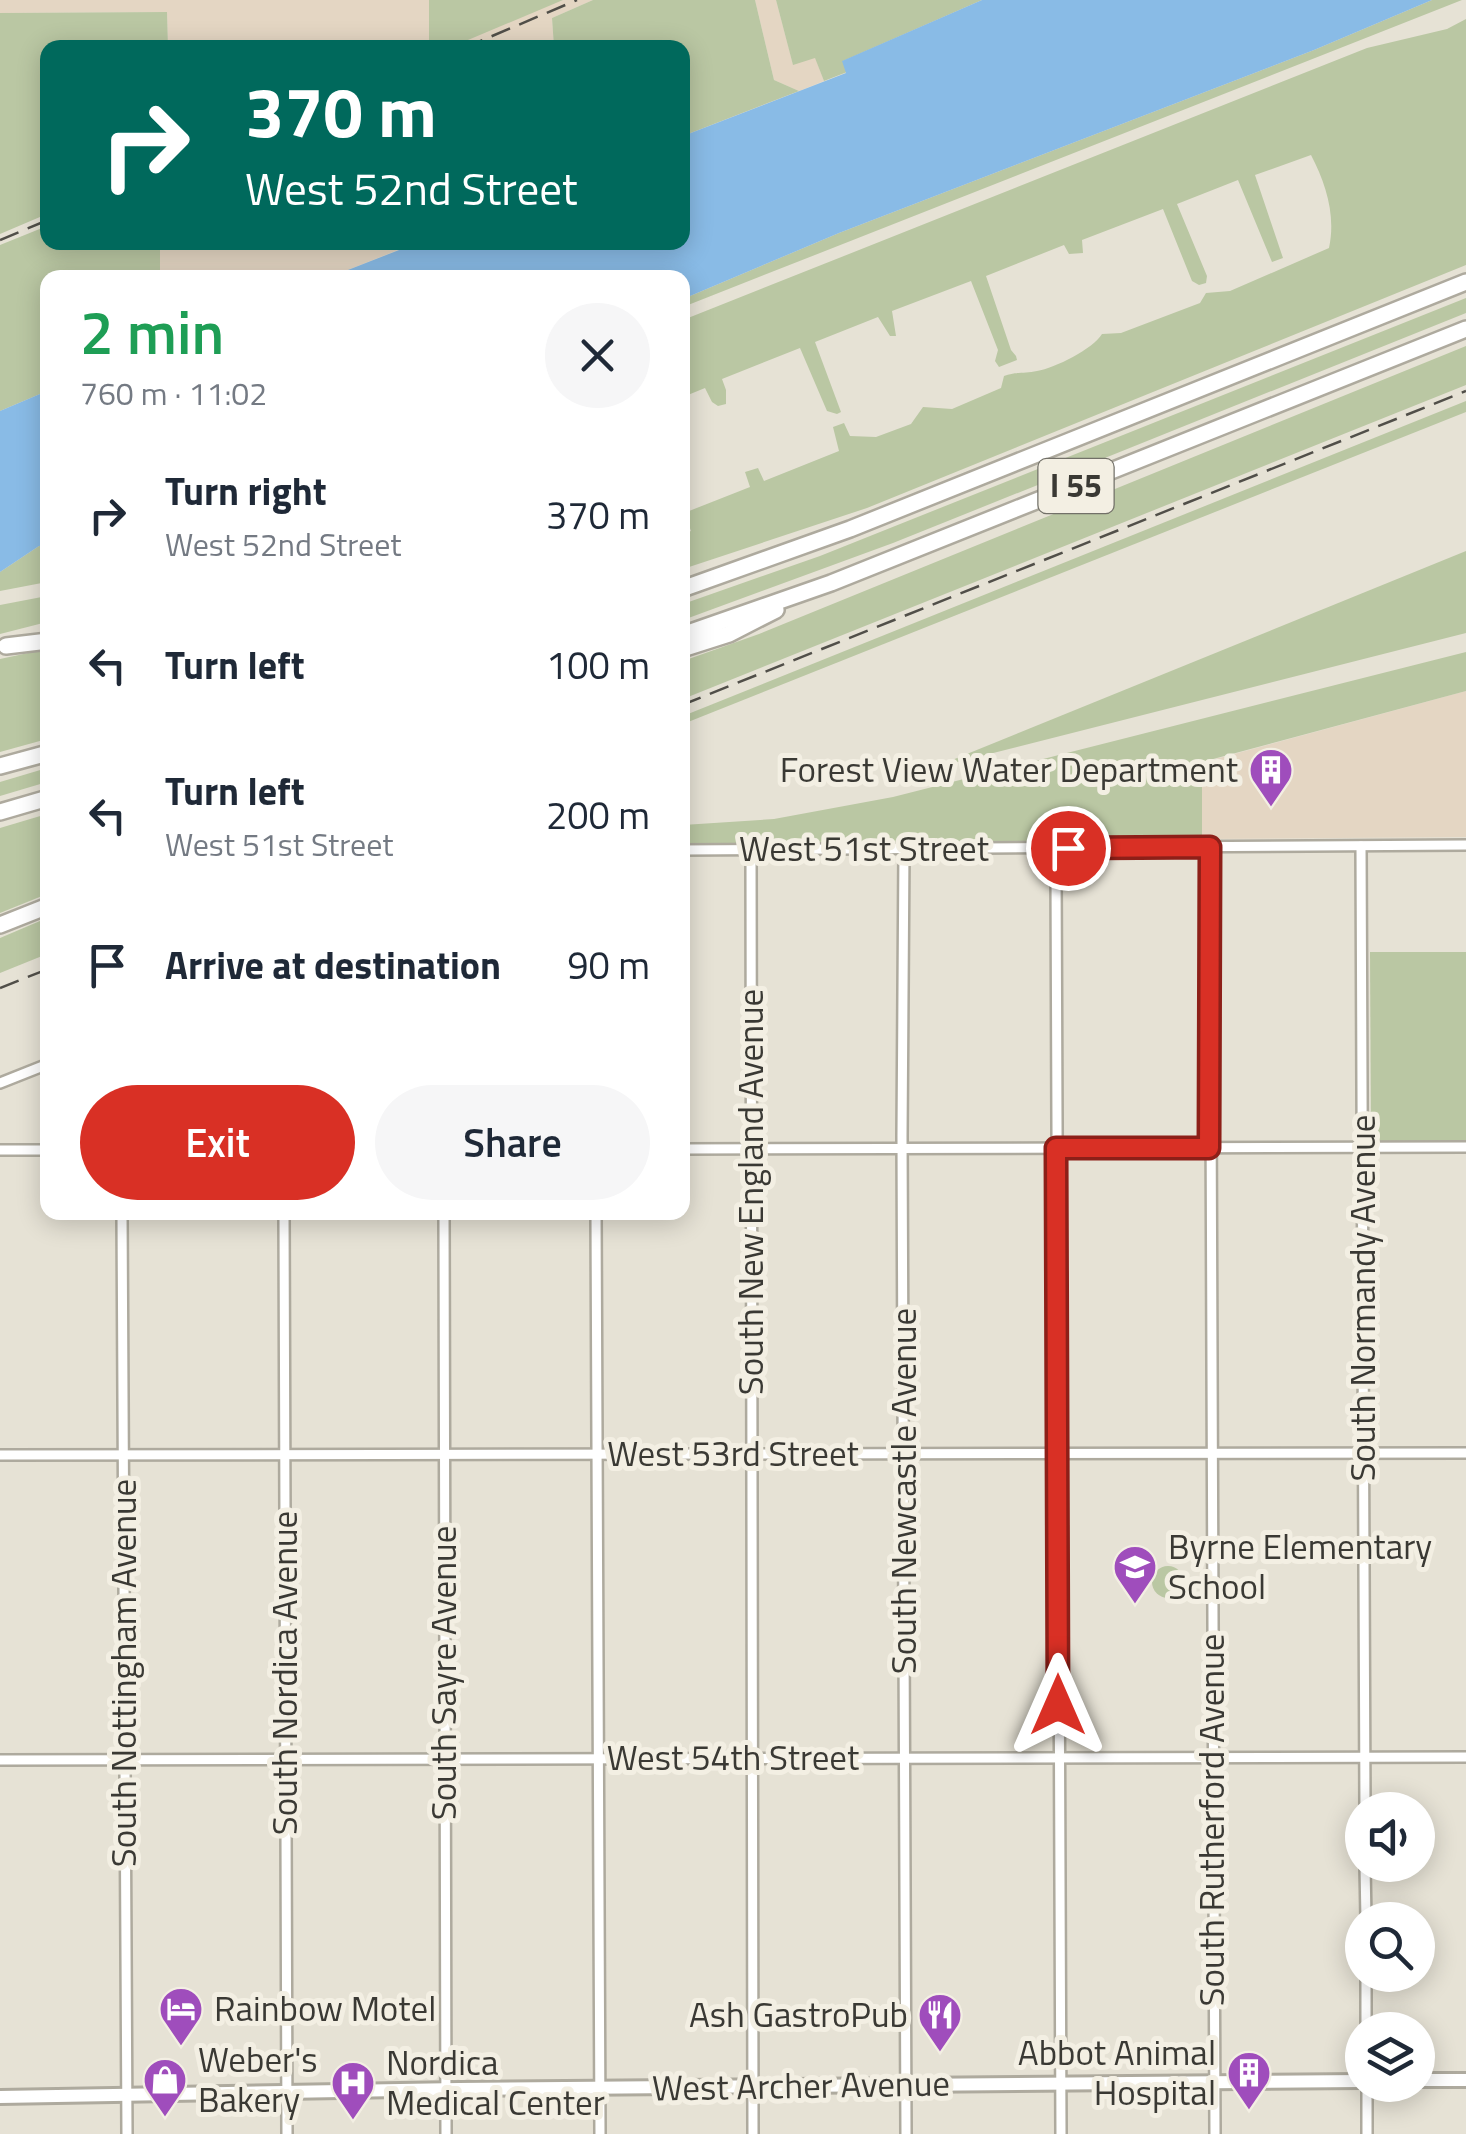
<!DOCTYPE html>
<meta charset="utf-8">
<style>
body{margin:0;font-family:"Titillium Web",sans-serif;background:#f6f6f7;color:#1f2937;height:100vh;display:flex;flex-direction:column;font-size:38px;white-space:nowrap}
*{box-sizing:border-box;margin:0}
p{font-size:32px;color:#747a83}
.icon{flex:none;width:55px;height:55px;fill:none;stroke:currentColor;stroke-width:2;stroke-linecap:round;stroke-linejoin:round}
.map{position:relative;flex:1;overflow:hidden}
.panel{position:absolute;left:40px;top:270px;width:650px;height:950px;display:flex;flex-direction:column;background:#fff;border-radius:20px;box-shadow:0 5px 25px #0003}
.panel>*{flex:none}
.guide{position:absolute;left:40px;top:40px;width:650px;height:210px;border-radius:20px;box-shadow:0 5px 25px #0003;background:#00695c;color:#fff;overflow:hidden}
.buttons{position:absolute;left:1345px;top:1792px;display:grid;gap:20px}
.buttons a{display:grid;place-items:center;width:90px;height:90px;border-radius:50%;background:#fff;box-shadow:0 5px 25px #0003;font-size:50px}
.pin{position:absolute;display:grid;place-items:center;width:85px;height:85px;color:#fff;margin:-42px;border:5px solid #fff;border-radius:50%;box-shadow:0 2px 10px #0007}
.me{position:absolute;width:110px;margin:-55px;rotate:0deg;stroke-linejoin:round;filter:drop-shadow(0 0 8px #0008)}
.turn{display:flex;align-items:center;gap:35px;height:210px;padding:0 40px;font-size:45px}
.turn .icon{width:130px;height:130px;stroke-width:2.5}
.turn b{display:block;font-size:70px;line-height:85px}
.round{display:grid;place-items:center;flex:none;width:105px;height:105px;border-radius:52px;background:#f6f6f7}
.headline{display:flex;align-items:center;justify-content:space-between;height:170px;padding:0 40px}
h1{font-size:60px;font-weight:600;line-height:75px;color:#1e9e55}
.cta{display:flex;gap:20px;margin-top:auto;padding:20px 40px}
.cta a{flex:1;height:115px;border-radius:60px;background:#d93025;color:#fff;font-size:40px;font-weight:600;line-height:115px;text-align:center}
.cta a+a{background:#f6f6f7;color:#1f2937}
ul{padding:0;list-style:none}
li{display:flex;align-items:center;gap:30px;height:150px;padding:0 40px}
li div{flex:1}
li b{display:block;font-size:38px}
li em{font-style:normal}
.map>svg:first-child{display:block}
.industrial{fill:#e4d6c3}
.green{fill:#bac7a3}
.water{fill:#89bbe6}
.lines{fill:none;stroke-linecap:round;stroke-linejoin:round}
.street-casing{stroke:#aeaa9e;stroke-width:14}
.secondary-casing{stroke:#aeaa9e;stroke-width:18}
.highway-casing{stroke:#aeaa9e;stroke-width:20}
.street{stroke:#fff;stroke-width:9}
.secondary{stroke:#fff;stroke-width:12}
.highway{stroke:#fff;stroke-width:15}
.rail{stroke:#514f49;stroke-width:2.5;stroke-dasharray:20 10;stroke-linecap:butt}
.route-casing{stroke:#8d1f18;stroke-width:25}
.route{stroke:#d93025;stroke-width:18}
.labels{text-anchor:middle;stroke-width:10;stroke-linejoin:round;paint-order:stroke}
.shield{fill:#f3efe3;stroke:#727068;stroke-width:2.5}
.shield-label{font-size:32px;font-weight:bold;fill:#3a3934}
.poi-label{font-size:35px;fill:#3a3934;stroke:#f3efe3;text-anchor:start}
.street-label{font-size:35px;fill:#3a3934;stroke:#f3efe3}
</style>
<div class="map">
<svg width="1466" height="2134" viewBox="0 0 1466 2134">
<rect width="100%" height="100%" fill="#e6e2d5"/>
<g class="industrial">
<polygon points="0,0 593,0 552,18 554,48 168,47 167,12 0,13"/>
<polygon points="755,0 776,0 793,64 815,57 824,81 799,91 774,80"/>
<polygon points="160,243 415,242 415,243 330,277 160,278"/>
<polygon points="1466,691 1466,837 1202,839 1201,763"/>
</g>
<g class="green">
<polygon points="429,0 563,0 449,48 429,47"/>
<polygon points="593,0 755,0 774,80 799,91 683,136 682,48 554,47 552,18"/>
<polygon points="776,0 982,0 843,61 847,72 824,81 815,58 793,65"/>
<polygon points="1432,0 1462,0 683,307 683,299 839,233 1314,50"/>
<polygon points="167,12 168,47 48,48 47,214 0,234 0,13"/>
<path d="M1466,19V265L867,508L683,569V534L691,531L684,513L750,487L745,472L758,468L764,481L839,451L833,427L844,423L850,436L876,437L911,424L923,407L952,409L1001,388L1004,376C1017,371 1025,374 1037,371C1055,368 1093,349 1102,334L1121,333L1200,303L1206,293L1230,291L1329,248C1336,215 1326,184 1311,155L1255,175L1283,258L1272,262L1238,180L1177,204L1207,276L1206,283L1199,285L1192,281L1163,209L1082,240L1083,253L1069,254L1064,245L986,276L1011,350L1016,356L1017,360L999,367L995,361L998,350L971,281L892,311L896,336H890L878,317L815,342L841,412L837,414L827,411L800,348L722,379L726,390V404L718,406L712,402L705,388L683,397V320L1367,48L1447,29Z"/>
<polygon points="47,226 48,242 160,243 160,277 48,278 47,391 0,411 0,245"/>
<polygon points="1466,298 1466,313 893,543 683,620 683,604 820,556"/>
<polygon points="1466,346 1466,385 683,699 683,661 759,634"/>
<polygon points="1466,401 1466,412 683,724 683,716"/>
<polygon points="47,545 47,582 0,591 0,572 39,546"/>
<polygon points="1466,551 1466,633 930,769"/>
<polygon points="47,596 47,622 0,634 0,605"/>
<polygon points="47,649 47,739 0,752 0,659"/>
<polygon points="1466,652 1466,691 1202,762 1202,839 1184,842 683,846 683,825 774,819 893,797"/>
<polygon points="47,768 47,782 0,796 0,782"/>
<polygon points="47,814 47,894 0,913 0,828"/>
<polygon points="47,918 47,954 0,973 0,938"/>
<polygon points="1370,952 1466,952 1466,1141 1379,1141 1371,1137"/>
<circle cx="1168" cy="1582" r="16"/>
</g>
<g class="water">
<polygon points="982,0 1432,0 1314,50 839,233 683,299 682,278 330,277 417,243 682,242 683,136 846,73 842,61"/>
<polygon points="47,391 47,545 39,546 0,572 0,411"/>
</g>
<g class="lines">
<defs>
<g id="street">
<polyline points="1361,846 1365,1810"/>
<polyline points="1210,847 1215,2134"/>
<polyline points="904,849 902,1136 906,2134"/>
<polyline points="682,850 1466,845"/>
<polyline points="751,850 753,2134"/>
<polyline points="1056,871 1061,2134"/>
<polyline points="0,1083 48,1064"/>
<polyline points="682,1149 1466,1147"/>
<polyline points="0,1150 48,1150"/>
<polyline points="122,1212 127,2134"/>
<polyline points="284,1212 287,2134"/>
<polyline points="444,1212 446,2134"/>
<polyline points="596,1212 600,2134"/>
<polyline points="0,1455 1466,1453"/>
<polyline points="0,1760 1466,1757"/>
<polyline points="1365,1865 1366,1920"/>
<polyline points="1366,1975 1366,2030"/>
<polyline points="1367,2085 1367,2134"/>
</g>
<g id="secondary">
<polyline points="1418,2080 1466,2080"/>
<polyline points="0,2097 459,2089 1362,2081"/>
</g>
<g id="highway">
<polyline points="682,589 850,529 1466,282"/>
<polyline points="682,635 831,583 1466,329"/>
<polyline points="6,646 48,641"/>
<polyline points="682,649 729,634 776,610"/>
<polyline points="0,766 48,753"/>
<polyline points="0,812 48,798"/>
<polyline points="0,925 48,906"/>
</g>
</defs>
<use href="#street" class="street-casing"/>
<use href="#secondary" class="secondary-casing"/>
<use href="#highway" class="highway-casing"/>
<use href="#street" class="street"/>
<use href="#secondary" class="secondary"/>
<use href="#highway" class="highway"/>
<g class="rail">
<polyline points="464,48 577,0"/>
<polyline points="0,240 48,220"/>
<polyline points="682,705 1466,391"/>
<polyline points="0,988 48,969"/>
</g>
</g>
<g class="lines">
<defs>
<polyline id="route" points="1058,1705 1056,1148 1209,1148 1210,847 1068,848"/>
</defs>
<use href="#route" class="route-casing"/>
<use href="#route" class="route"/>
</g>
<defs>
<symbol id="building-pin" viewBox="-11 -11 22 30"><path d="M0 17L-7.5 6A9.5 9.5 0 1 1 7.5 6Z" fill="#9f4dbc" stroke="#f3efe3"/><path d="M-4-6H4V6H1V3H-1V6H-4ZM-2.5-4.3h1.7v1.8h-1.7ZM.8-4.3h1.7v1.8H.8ZM-2.5-1h1.7V.8h-1.7ZM.8-1h1.7V.8H.8Z" fill="#fff"/></symbol>
<symbol id="school-pin" viewBox="-11 -11 22 30"><path d="M0 17L-7.5 6A9.5 9.5 0 1 1 7.5 6Z" fill="#9f4dbc" stroke="#f3efe3"/><path d="M0-5L7-2L0 1L-7-2ZM-4 1L0 2.5L4 1V4Q0 6-4 4Z" fill="#fff"/></symbol>
<symbol id="hotel-pin" viewBox="-11 -11 22 30"><path d="M0 17L-7.5 6A9.5 9.5 0 1 1 7.5 6Z" fill="#9f4dbc" stroke="#f3efe3"/><path d="M-6-4.5h1.5V1H6V5H4.5V3h-9V5H-6ZM-4 0a1.8 1.8 0 1 1 3.6 0ZM.5 0V-2.5h3Q6-2.5 6 0Z" fill="#fff"/></symbol>
<symbol id="restaurant-pin" viewBox="-11 -11 22 30"><path d="M0 17L-7.5 6A9.5 9.5 0 1 1 7.5 6Z" fill="#9f4dbc" stroke="#f3efe3"/><path d="M-5-6h1v4h1v-4h1v4h1v-4h1v5L-1.5 .5V6h-2V.5L-5-1ZM5-6V6H3V1.5H1.5Q1.5-4 5-6Z" fill="#fff"/></symbol>
<symbol id="shop-pin" viewBox="-11 -11 22 30"><path d="M0 17L-7.5 6A9.5 9.5 0 1 1 7.5 6Z" fill="#9f4dbc" stroke="#f3efe3"/><path d="M-5-2.5h2.3a2.7 3.5 0 0 1 5.4 0H5L5.5 6h-11ZM-1.5-2.5h3a1.5 2.3 0 0 0-3 0Z" fill="#fff"/></symbol>
<symbol id="hospital-pin" viewBox="-11 -11 22 30"><path d="M0 17L-7.5 6A9.5 9.5 0 1 1 7.5 6Z" fill="#9f4dbc" stroke="#f3efe3"/><path d="M-5-5h3v3.5h4V-5h3V5h-3V1.5h-4V5h-3Z" fill="#fff"/></symbol>
</defs>
<g fill-rule="evenodd">
<use href="#building-pin" x="1246" y="745" width="50" height="68"/>
<use href="#school-pin" x="1110" y="1542" width="50" height="68"/>
<use href="#hotel-pin" x="156" y="1984" width="50" height="68"/>
<use href="#restaurant-pin" x="915" y="1990" width="50" height="68"/>
<use href="#building-pin" x="1224" y="2048" width="50" height="68"/>
<use href="#shop-pin" x="140" y="2055" width="50" height="68"/>
<use href="#hospital-pin" x="328" y="2058" width="50" height="68"/>
</g>
<g class="labels">
<rect class="shield" x="1038.5" y="459" width="75" height="54" rx="8"/>
<g class="shield-label">
<text x="1076" y="497">I 55</text>
</g>
<g class="poi-label">
<text x="1238" y="782" text-anchor="end">Forest View Water Department</text>
<text x="1168" y="1559">Byrne Elementary<tspan x="1168" dy="40">School</tspan></text>
<text x="214" y="2021">Rainbow Motel</text>
<text x="908" y="2027" text-anchor="end">Ash GastroPub</text>
<text x="1216" y="2065" text-anchor="end">Abbot Animal<tspan x="1216" dy="40">Hospital</tspan></text>
<text x="198" y="2072">Weber's<tspan x="198" dy="40">Bakery</tspan></text>
<text x="386" y="2075">Nordica<tspan x="386" dy="40">Medical Center</tspan></text>
</g>
<g class="street-label">
<text x="864" y="861">West 51st Street</text>
<text transform="translate(751 1192) rotate(-90)" y="12">South New England Avenue</text>
<text transform="translate(1363 1298) rotate(-90)" y="12">South Normandy Avenue</text>
<text x="733" y="1466">West 53rd Street</text>
<text transform="translate(904 1491) rotate(-90)" y="12">South Newcastle Avenue</text>
<text transform="translate(124 1673) rotate(-90)" y="12">South Nottingham Avenue</text>
<text transform="translate(285 1673) rotate(-90)" y="12">South Nordica Avenue</text>
<text transform="translate(444 1673) rotate(-90)" y="12">South Sayre Avenue</text>
<text x="733" y="1770">West 54th Street</text>
<text transform="translate(1212 1820) rotate(-90)" y="12">South Rutherford Avenue</text>
<text transform="translate(801 2086) rotate(-1)" y="12">West Archer Avenue</text>
</g>
</g>
</svg>
<div class="buttons">
<a><svg class="icon" aria-label="sound" viewBox="0 0 24 24"><path d="M4 9h4l5-4v14l-5-4H4zM17 9q2 3 0 6"/></svg></a>
<a><svg class="icon" aria-label="search" viewBox="0 0 24 24"><circle cx="10" cy="10" r="6"/><path d="M15 15l6 6"/></svg></a>
<a><svg class="icon" aria-label="layers" viewBox="0 0 24 24"><path d="M12 4l9 5-9 5-9-5zM3 14l9 5 9-5"/></svg></a>
</div>
<div class="pin" style="left:1068px;top:848px;background:#d93025"><svg class="icon" aria-label="arrive" viewBox="0 0 24 24"><path d="M6 21V4h12l-3 4 3 4H6"/></svg></div>
<svg class="me" style="left:1058px;top:1705px" viewBox="-20 -20 40 40"><path d="M0-17L14 15 0 8-14 15z" fill="#d93025" stroke="#fff" stroke-width="4"/></svg>
<div class="guide">
<div class="turn"><svg class="icon" aria-label="right" viewBox="0 0 24 24"><path d="M7 20v-9h11M14 6l5 5-5 5"/></svg><div><b>370 m</b>West 52nd Street</div></div>
</div>
<section class="panel">
<div class="headline"><div><h1>2 min</h1><p>760 m · 11:02</p></div><a class="round"><svg class="icon" aria-label="close" viewBox="0 0 24 24"><path d="M6 6l12 12M18 6L6 18"/></svg></a></div>
<ul>
<li><svg class="icon" aria-label="right" viewBox="0 0 24 24"><path d="M7 20v-9h11M14 6l5 5-5 5"/></svg><div><b>Turn right</b><p>West 52nd Street</p></div><em>370 m</em></li>
<li><svg class="icon" aria-label="left" viewBox="0 0 24 24"><path d="M17 20v-9H6M10 6l-5 5 5 5"/></svg><div><b>Turn left</b></div><em>100 m</em></li>
<li><svg class="icon" aria-label="left" viewBox="0 0 24 24"><path d="M17 20v-9H6M10 6l-5 5 5 5"/></svg><div><b>Turn left</b><p>West 51st Street</p></div><em>200 m</em></li>
<li><svg class="icon" aria-label="arrive" viewBox="0 0 24 24"><path d="M6 21V4h12l-3 4 3 4H6"/></svg><div><b>Arrive at destination</b></div><em>90 m</em></li>
</ul>
<div class="cta"><a>Exit</a><a>Share</a></div>
</section>
</div>
